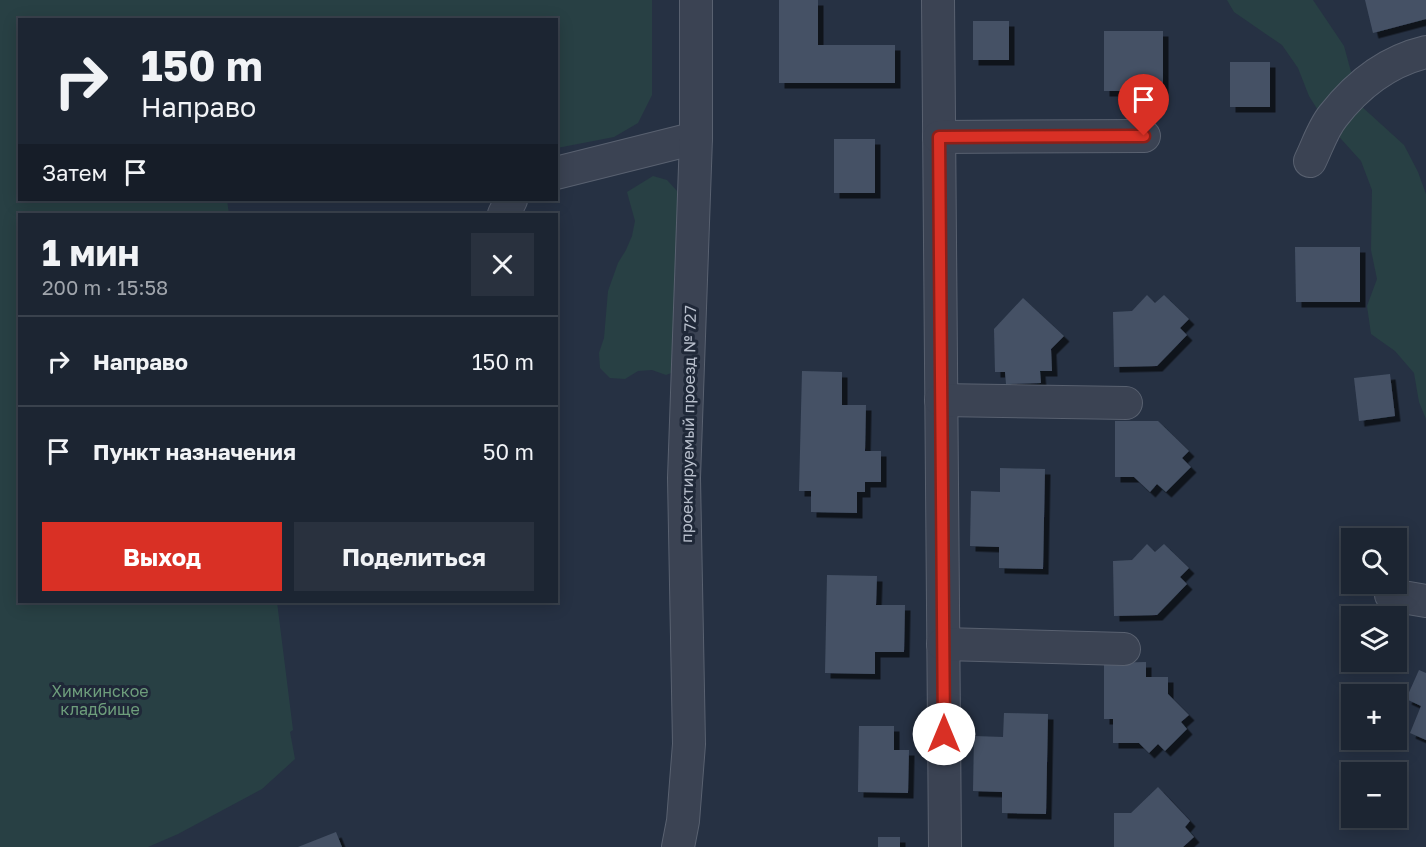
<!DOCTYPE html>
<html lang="ru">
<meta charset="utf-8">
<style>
body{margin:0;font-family:"Golos Text",sans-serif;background:#29313e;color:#f1f3f6;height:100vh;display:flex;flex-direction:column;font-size:22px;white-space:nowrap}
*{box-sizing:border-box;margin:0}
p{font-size:20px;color:#a0a5ac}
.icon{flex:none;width:33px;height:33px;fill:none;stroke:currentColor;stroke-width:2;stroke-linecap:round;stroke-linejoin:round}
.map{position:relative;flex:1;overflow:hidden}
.drawer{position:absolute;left:18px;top:213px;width:540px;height:390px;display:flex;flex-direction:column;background:#1c2532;border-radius:0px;box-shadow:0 3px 15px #0003,0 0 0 2px #3a424d}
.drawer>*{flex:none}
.guide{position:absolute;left:18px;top:18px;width:540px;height:183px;border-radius:0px;box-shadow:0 3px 15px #0003,0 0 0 2px #3a424d;background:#1c2532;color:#f1f3f6;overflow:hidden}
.fabs{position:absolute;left:1341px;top:528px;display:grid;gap:12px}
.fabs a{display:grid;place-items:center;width:66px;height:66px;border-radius:0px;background:#1c2532;box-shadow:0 3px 15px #0003,0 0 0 2px #3a424d;font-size:30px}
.pin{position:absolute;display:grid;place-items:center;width:51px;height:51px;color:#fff;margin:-62px -26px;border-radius:50% 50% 50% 0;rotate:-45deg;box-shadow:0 0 6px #0007}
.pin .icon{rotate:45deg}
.me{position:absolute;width:66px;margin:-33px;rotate:0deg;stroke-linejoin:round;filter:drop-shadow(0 0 4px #0008)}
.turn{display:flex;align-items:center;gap:21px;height:126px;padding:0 24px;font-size:27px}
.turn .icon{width:78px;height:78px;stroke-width:2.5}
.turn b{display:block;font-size:42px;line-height:51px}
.then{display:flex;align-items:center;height:57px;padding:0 24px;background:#0003;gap:12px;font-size:22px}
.round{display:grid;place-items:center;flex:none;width:63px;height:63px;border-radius:0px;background:#29313e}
.summary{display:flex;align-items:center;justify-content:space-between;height:102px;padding:0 24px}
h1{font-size:36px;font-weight:700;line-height:45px}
.primary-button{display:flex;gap:12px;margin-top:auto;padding:12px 24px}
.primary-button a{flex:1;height:69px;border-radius:0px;background:#d93025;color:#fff;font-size:24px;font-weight:700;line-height:69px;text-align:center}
.primary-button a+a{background:#29313e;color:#f1f3f6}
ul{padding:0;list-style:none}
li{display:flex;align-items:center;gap:18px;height:90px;padding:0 24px;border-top:2px solid #3a424d}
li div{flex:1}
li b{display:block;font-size:22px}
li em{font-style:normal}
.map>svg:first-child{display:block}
.green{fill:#284044}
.building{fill:#455165;filter:url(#shadow)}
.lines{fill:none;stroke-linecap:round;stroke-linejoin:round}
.minor-casing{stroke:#596170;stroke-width:34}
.minor{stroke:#3b4353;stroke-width:32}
.route-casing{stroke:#8d1f18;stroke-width:15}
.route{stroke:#d93025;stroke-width:10}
.labels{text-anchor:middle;stroke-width:6;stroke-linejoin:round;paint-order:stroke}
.street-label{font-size:16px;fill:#b8bfcc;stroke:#1f2838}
.park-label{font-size:16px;fill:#6e9e7c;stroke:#1f2838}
</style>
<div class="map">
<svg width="1426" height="847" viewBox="0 0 1426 847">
<defs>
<filter id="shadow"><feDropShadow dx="5.5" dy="5.5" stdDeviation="0" flood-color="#0009"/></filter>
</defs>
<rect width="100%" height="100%" fill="#263143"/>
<g class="green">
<polygon points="0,0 652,0 652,95 638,123 614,137 557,148 556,20 20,20 20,200 227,200 229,214 20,214 20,602 277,602 293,730 290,732 295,759 262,789 178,834 148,847 0,847"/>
<polygon points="1227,0 1313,0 1344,46 1360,105 1404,145 1418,172 1426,194 1426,419 1419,402 1414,373 1395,351 1371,334 1367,306 1377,279 1371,250 1372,190 1361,161 1324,120 1309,96 1298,68 1282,45 1234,12"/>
<polygon points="653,176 667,180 677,191 679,370 666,375 652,370 638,371 625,379 610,378 600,368 599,353 604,338 608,291 618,263 626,250 632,236 635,221 627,192"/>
</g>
<g class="building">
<polygon points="779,0 818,0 818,45 895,45 895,83 779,83"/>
<polygon points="1365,0 1426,0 1426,19 1373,33"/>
<rect x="973" y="21" width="36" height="39"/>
<rect x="1104" y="31" width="59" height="60"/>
<rect x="1230" y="62" width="40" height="45"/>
<rect x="834" y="139" width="41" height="54"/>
<polygon points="1295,247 1360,247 1360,302 1296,302"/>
<polygon points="1147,295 1155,303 1164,295 1189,319 1180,328 1187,335 1157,366 1114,367 1113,312 1132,311"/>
<polygon points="1023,298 1064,336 1051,349 1052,371 1040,371 1041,383 1006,384 1005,372 995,372 994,329"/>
<polygon points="802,371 842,372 842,405 866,405 865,451 881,451 881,482 865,482 865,492 857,492 857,513 811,512 811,491 799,491"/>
<polygon points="1390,374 1395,416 1359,421 1354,378"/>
<polygon points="1115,421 1158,421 1189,451 1182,458 1191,467 1166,492 1157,484 1150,492 1134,477 1115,477"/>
<polygon points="1000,468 1045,469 1043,569 999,568 999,547 970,546 971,491 1000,492"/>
<polygon points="1147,544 1155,552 1164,544 1189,568 1180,577 1187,584 1157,615 1114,616 1113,561 1132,560"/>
<polygon points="827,575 877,576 876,605 905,605 904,652 875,652 875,674 825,673"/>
<polygon points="1146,662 1146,677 1168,677 1168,694 1189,715 1181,722 1187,729 1165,751 1158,744 1149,753 1139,743 1113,743 1113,719 1104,719 1104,663"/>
<polygon points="1419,670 1426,673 1426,740 1410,733 1421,706 1406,699"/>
<polygon points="1004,713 1048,714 1046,814 1002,813 1002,792 973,791 974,736 1003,737"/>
<polygon points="859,726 894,726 894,750 909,750 908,793 858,792"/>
<polygon points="1158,787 1190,821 1185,827 1194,837 1183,847 1114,847 1114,813 1131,813"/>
<polygon points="336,832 342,847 298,847"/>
<rect x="878" y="837" width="22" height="10"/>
</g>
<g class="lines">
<defs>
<g id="minor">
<polyline points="938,0 945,847"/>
<polyline points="939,137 1144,136"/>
<path d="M1310,161C1317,147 1323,128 1333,116C1357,85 1388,61 1426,52"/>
<polyline points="556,173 696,138"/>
<polyline points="504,214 511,200"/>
<polyline points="941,400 1126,403"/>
<polyline points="1391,595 1426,601"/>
<polyline points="943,644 1124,649"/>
<polyline points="678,847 683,821 689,744 684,478 696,138 696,0"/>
</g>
</defs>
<use href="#minor" class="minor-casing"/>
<use href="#minor" class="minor"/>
</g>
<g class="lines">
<defs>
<polyline id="route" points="944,734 939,137 1144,136"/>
</defs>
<use href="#route" class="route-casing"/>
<use href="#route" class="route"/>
</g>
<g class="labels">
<g class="street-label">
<text transform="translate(688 424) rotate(-89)" y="6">проектируемый проезд № 727</text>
</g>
<g class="park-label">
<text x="100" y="697">Химкинское<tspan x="100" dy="18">кладбище</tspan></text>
</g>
</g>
</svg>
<div class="fabs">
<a><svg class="icon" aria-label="search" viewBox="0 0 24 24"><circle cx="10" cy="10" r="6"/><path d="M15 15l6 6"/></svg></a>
<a><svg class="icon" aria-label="layers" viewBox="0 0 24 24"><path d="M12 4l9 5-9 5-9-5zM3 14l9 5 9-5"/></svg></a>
<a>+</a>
<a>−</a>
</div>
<div class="pin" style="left:1144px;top:136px;background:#d93025"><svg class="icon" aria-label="arrive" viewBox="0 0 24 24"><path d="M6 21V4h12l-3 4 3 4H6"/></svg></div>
<svg class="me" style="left:944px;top:734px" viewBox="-20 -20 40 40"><circle r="19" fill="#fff"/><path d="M0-13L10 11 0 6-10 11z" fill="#d93025"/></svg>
<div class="guide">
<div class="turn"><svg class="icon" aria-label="right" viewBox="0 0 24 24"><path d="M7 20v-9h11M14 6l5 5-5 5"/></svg><div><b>150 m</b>Направо</div></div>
<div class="then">Затем<svg class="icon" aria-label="arrive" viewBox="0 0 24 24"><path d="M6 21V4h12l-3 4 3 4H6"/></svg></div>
</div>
<section class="drawer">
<div class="summary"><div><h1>1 мин</h1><p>200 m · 15:58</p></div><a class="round"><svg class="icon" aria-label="close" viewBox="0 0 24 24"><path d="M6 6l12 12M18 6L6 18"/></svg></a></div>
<ul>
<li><svg class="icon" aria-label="right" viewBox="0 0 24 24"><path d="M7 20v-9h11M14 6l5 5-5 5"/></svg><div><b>Направо</b></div><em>150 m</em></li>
<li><svg class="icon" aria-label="arrive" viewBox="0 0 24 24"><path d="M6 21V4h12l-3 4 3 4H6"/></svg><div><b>Пункт назначения</b></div><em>50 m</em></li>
</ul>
<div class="primary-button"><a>Выход</a><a>Поделиться</a></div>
</section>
</div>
